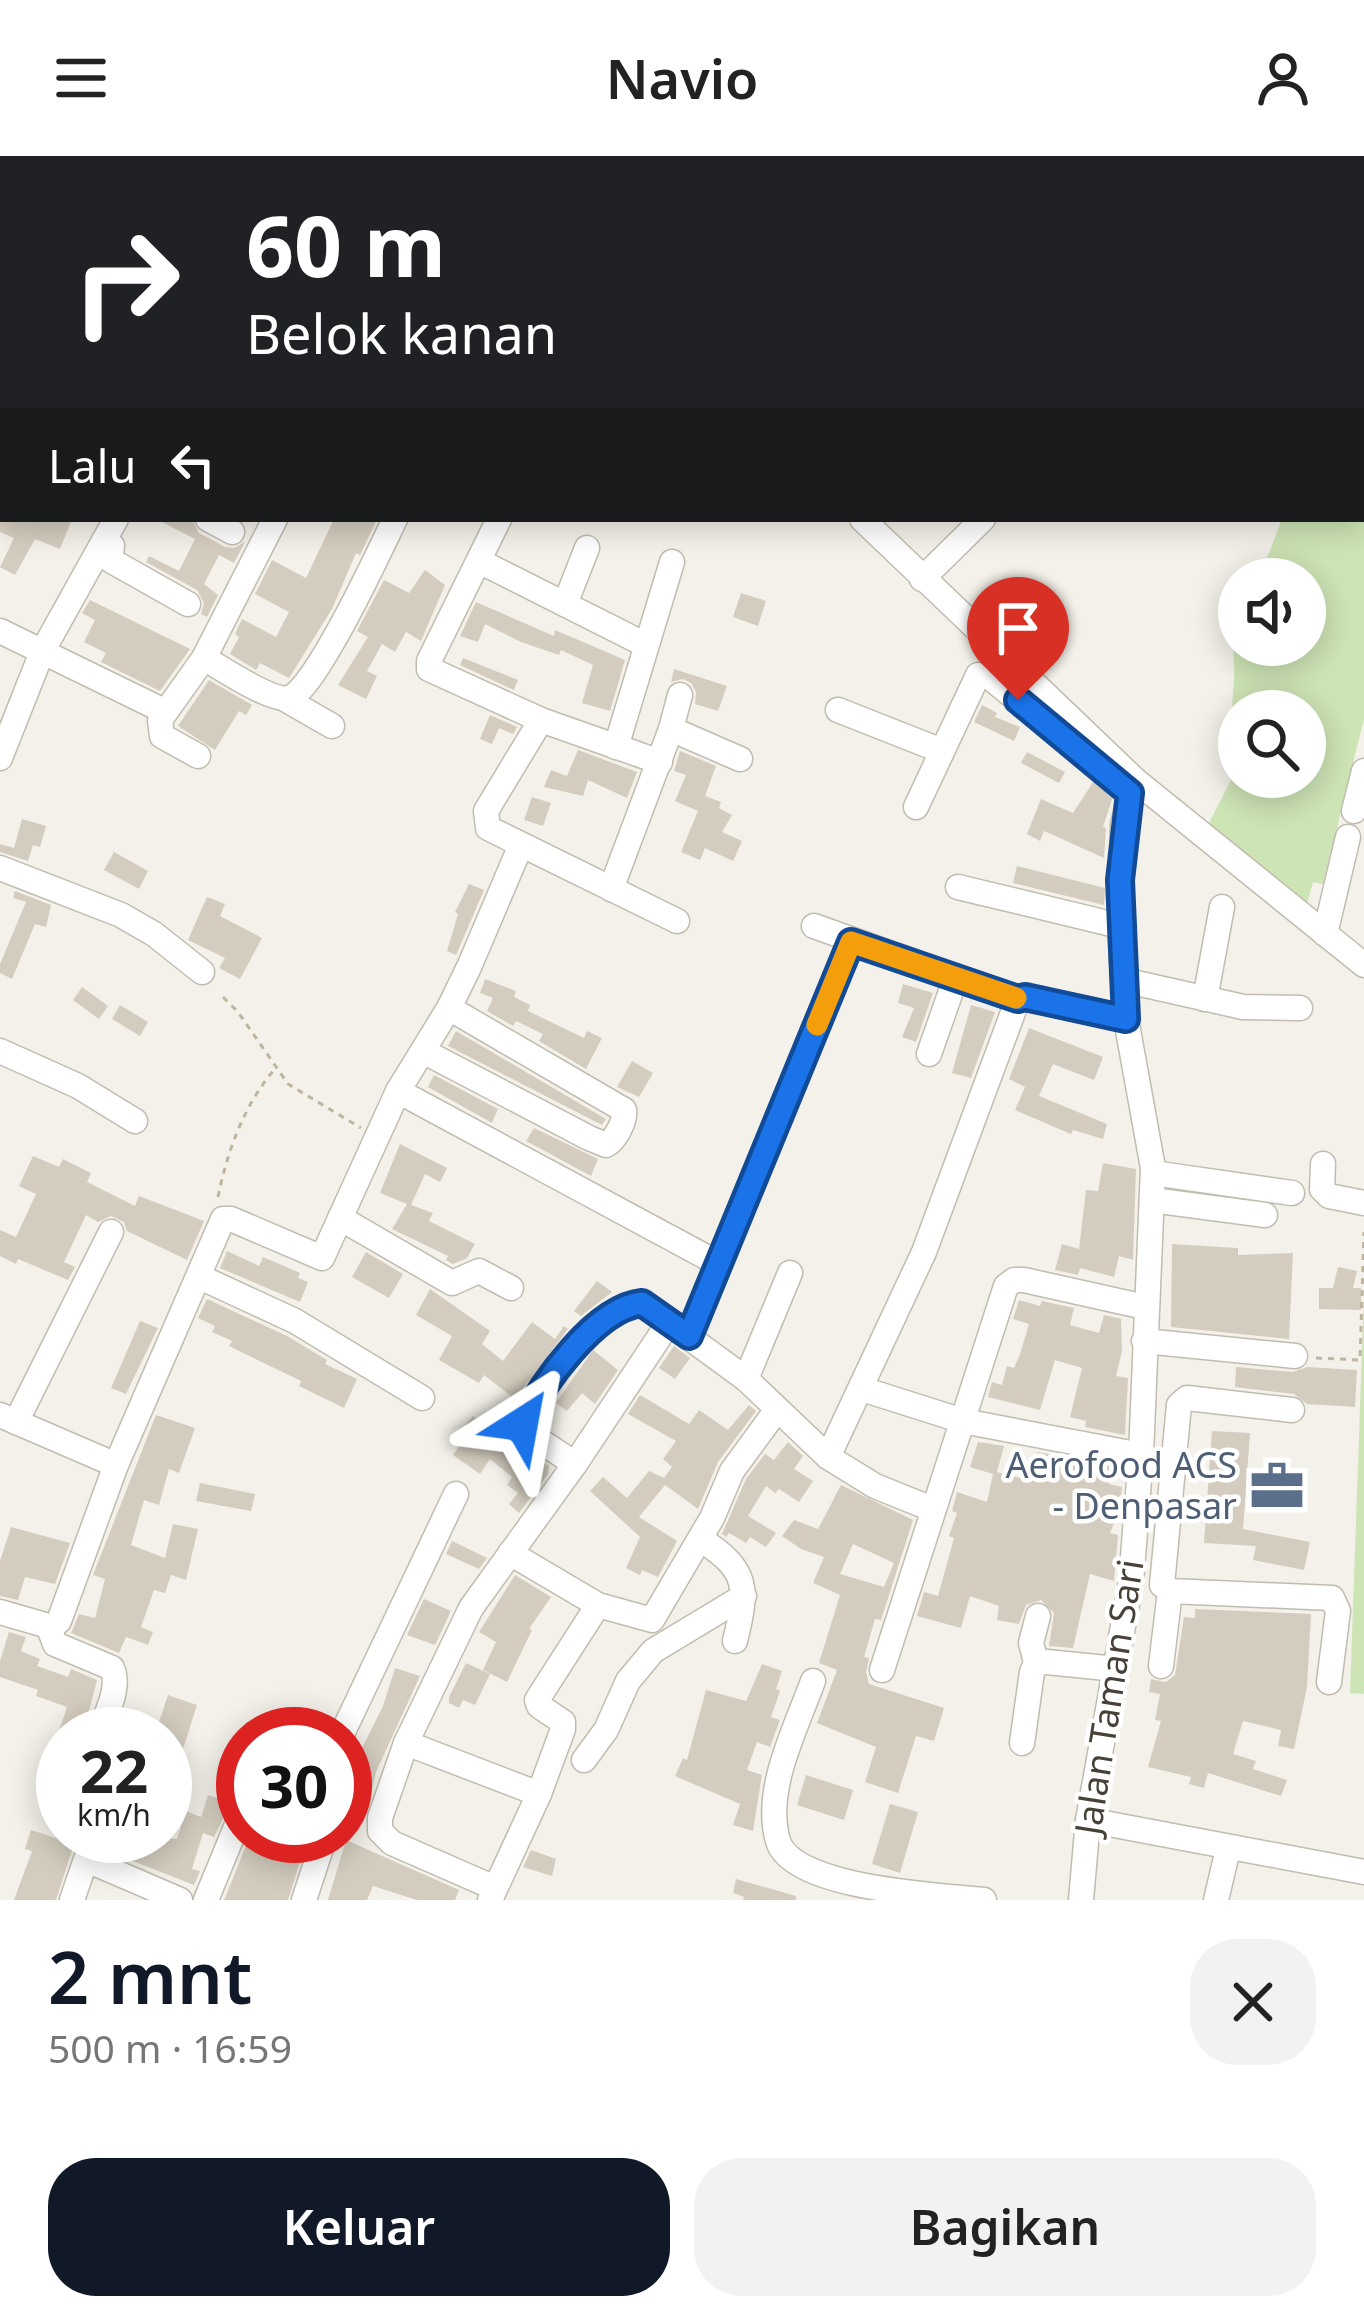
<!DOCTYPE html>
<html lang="id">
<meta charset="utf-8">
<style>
body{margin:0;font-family:"Noto Sans",sans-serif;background:#f2f2f2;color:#222;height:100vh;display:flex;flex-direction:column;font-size:45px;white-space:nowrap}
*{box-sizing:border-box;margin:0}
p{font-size:39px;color:#767676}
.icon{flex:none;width:66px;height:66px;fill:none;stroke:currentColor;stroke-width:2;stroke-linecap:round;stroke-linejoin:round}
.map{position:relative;height:1744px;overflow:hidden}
.panel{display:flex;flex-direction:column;background:#fff;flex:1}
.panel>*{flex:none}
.hud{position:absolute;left:0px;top:0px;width:1365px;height:366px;box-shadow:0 6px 30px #0003;background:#202124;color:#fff;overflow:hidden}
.fabs{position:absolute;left:1218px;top:402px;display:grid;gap:24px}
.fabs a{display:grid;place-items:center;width:108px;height:108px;border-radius:50%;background:#fff;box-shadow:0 6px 30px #0003;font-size:60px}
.speed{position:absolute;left:36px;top:1551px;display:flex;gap:24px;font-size:60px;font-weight:700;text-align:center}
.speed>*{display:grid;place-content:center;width:156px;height:156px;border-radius:50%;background:#fff;box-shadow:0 6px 30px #0003;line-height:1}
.speed small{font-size:30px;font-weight:400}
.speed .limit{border:18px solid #d22;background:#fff;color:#111}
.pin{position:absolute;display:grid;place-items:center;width:102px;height:102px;color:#fff;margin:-123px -51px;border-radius:50% 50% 50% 0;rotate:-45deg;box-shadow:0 0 12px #0007}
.pin .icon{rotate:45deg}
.me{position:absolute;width:132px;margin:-66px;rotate:34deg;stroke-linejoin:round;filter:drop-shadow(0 0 9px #0008)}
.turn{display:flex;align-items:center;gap:42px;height:252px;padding:0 48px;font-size:54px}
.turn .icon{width:156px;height:156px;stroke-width:2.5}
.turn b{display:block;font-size:84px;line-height:102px}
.then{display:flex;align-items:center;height:114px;padding:0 48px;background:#0003;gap:24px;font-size:45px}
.round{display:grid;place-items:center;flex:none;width:126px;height:126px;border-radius:48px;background:#f2f2f2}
.head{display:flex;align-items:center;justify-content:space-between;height:204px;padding:0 48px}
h1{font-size:72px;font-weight:600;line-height:90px;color:#111827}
.button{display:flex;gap:24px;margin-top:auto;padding:24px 48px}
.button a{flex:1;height:138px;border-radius:48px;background:#111827;color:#fff;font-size:48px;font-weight:600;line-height:138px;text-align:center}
.button a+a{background:#f2f2f2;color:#222}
header{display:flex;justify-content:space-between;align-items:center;height:156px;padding:0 48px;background:#fff;font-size:54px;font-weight:600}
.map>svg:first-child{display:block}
.green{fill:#cde4b5}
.building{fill:#d4cdbf;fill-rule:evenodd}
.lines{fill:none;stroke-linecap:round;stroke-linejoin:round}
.minor-casing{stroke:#c1bcaf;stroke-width:27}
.path{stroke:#bfb59f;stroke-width:3;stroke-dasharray:6 6;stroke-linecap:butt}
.minor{stroke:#fff;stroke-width:24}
.route-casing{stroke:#114b97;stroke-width:30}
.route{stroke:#1a73e8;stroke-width:21}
.slow{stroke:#f59e0b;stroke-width:21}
.labels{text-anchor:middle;stroke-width:9;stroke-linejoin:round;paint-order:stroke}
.service-label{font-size:36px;fill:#4e5e75;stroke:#fff;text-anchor:end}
.street-label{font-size:36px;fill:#474138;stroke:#fff}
</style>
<header><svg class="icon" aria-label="menu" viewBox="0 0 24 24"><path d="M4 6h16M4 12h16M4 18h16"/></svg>Navio<svg class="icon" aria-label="person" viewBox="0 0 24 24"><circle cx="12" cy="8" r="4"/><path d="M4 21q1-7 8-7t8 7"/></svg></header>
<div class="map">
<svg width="1364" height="1744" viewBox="0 0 1364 1744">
<rect width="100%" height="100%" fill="#f3f1e9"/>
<g class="green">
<polygon points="577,0 1364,0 1364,66 1362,3"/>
<path d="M1364,182V563L1323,728L1313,726L1306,751L1205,675L1231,624L1239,598V621H1305V555H1239V580C1227,544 1235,545 1234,511C1234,487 1231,474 1239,451V489H1305V423H1259L1282,363H1362Z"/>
<polygon points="1364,1137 1364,1538 1350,1537"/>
</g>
<g class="building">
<polygon points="0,363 72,363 60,393 35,383 15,419 0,411 14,382 0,376"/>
<polygon points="156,363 192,363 199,377 225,391 234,392 245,386 234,407 219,399 204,428 218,439 207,461 201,458 204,447 197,434 146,406 149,400 179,415 195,383"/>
<polygon points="334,363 377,363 360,399 356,397 332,453 289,522 260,507 256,514 230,498 239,481 235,478 242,463 276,481 289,456 255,438 272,404 306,422"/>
<polygon points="425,414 445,429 421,485 406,476 395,496 382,488 367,515 377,520 366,543 338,529 368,481 357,475 384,424 409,437"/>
<polygon points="741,437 766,445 758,470 733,461"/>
<polygon points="90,444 190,493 160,535 101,506 106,497 84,486 95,464 82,457"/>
<polygon points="476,446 554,480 555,474 625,504 610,555 582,547 593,509 561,494 559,499 521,486 485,468 478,486 460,480"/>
<polygon points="463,502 518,524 514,534 460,509"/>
<polygon points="674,513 727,530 718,555 695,548 696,536 691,527 683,523 671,526"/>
<polygon points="209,524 252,549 246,559 239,555 215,594 178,570"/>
<polygon points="982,549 997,557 995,561 1020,571 1014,585 974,566"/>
<polygon points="490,559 517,571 513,578 499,572 492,588 480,583"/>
<polygon points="578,594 637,616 627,642 588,624 583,640 544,631 551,614 567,620"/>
<polygon points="680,595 716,610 705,640 721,646 719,652 732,659 722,676 742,685 733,705 705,692 700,704 681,696 698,655 675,645 686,619 674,615"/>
<polygon points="1027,596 1065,616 1059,627 1021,607"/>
<polygon points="1097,620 1115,634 1103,671 1106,672 1104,702 1044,675 1040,685 1027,678 1041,643 1073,657"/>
<polygon points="532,641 551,647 543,670 524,664"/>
<polygon points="22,663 46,670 40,691 33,689 28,705 0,696 0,688 14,692"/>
<polygon points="114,696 148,715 139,733 104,714"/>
<polygon points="1017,710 1105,732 1104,749 1013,727"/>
<polygon points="469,728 484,734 456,799 447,795 458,758 455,756"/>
<polygon points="15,735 51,749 46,771 35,768 12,823 0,817 0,808 26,746 13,742"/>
<polygon points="207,741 225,748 220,760 262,782 240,823 219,812 225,802 188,784"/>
<polygon points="485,823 516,835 514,841 530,849 528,855 584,882 587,875 602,882 586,913 539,885 543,878 516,865 513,870 487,855 493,842 480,837"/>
<polygon points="903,828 933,837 916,886 902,881 914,852 898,847"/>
<polygon points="82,831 108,850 99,863 73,844"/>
<polygon points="120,849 148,866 140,880 112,863"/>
<polygon points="971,849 995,856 971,922 952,917"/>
<polygon points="1029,872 1103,901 1094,924 1053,908 1039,940 1107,968 1103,983 1073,974 1071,978 1015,954 1025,931 1009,923"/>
<polygon points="456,875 606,963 602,969 448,890"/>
<polygon points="632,905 653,917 639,941 617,931"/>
<polygon points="434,919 498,953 492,967 428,931"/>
<polygon points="534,972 598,1003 591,1020 526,985"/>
<polygon points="400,988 447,1012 440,1026 425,1018 411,1049 433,1057 429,1065 475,1088 467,1102 453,1108 446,1104 448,1100 392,1073 407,1048 380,1037"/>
<polygon points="33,1000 59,1011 63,1003 91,1017 87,1026 135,1050 139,1040 204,1065 187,1104 127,1075 124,1066 111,1060 98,1066 86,1059 64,1106 75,1111 68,1124 18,1103 16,1108 0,1100 0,1074 16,1081 36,1038 19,1030"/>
<polygon points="1103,1007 1136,1013 1133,1104 1119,1100 1114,1121 1080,1112 1078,1119 1055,1114 1062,1088 1079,1093 1086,1034 1098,1035"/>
<polygon points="1172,1088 1238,1092 1238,1099 1293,1097 1289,1183 1171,1171"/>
<polygon points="227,1095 259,1110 263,1101 300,1117 298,1122 308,1126 300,1146 220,1112"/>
<polygon points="366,1096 403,1118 389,1142 352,1121"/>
<polygon points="1338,1111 1357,1115 1353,1132 1361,1132 1361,1154 1319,1153 1319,1132 1333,1132"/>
<polygon points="597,1125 612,1136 581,1160 574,1155"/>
<polygon points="430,1133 490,1175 482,1188 503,1205 532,1166 555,1183 564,1170 568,1173 515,1243 484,1219 479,1227 439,1204 452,1180 416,1159"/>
<polygon points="207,1143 287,1180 327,1204 325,1208 357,1223 344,1252 299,1230 301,1225 229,1190 232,1185 212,1176 215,1170 198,1162"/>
<polygon points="1019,1144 1040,1150 1042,1145 1074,1152 1070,1169 1099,1177 1104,1159 1121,1163 1122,1195 1116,1220 1128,1222 1125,1279 1085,1271 1086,1265 1070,1261 1082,1212 1055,1204 1040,1254 988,1241 992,1226 1002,1229 1007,1210 1014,1212 1020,1198 1029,1168 1013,1163"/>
<polygon points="140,1165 158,1172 126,1238 111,1232"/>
<polygon points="674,1190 690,1202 675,1223 659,1212"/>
<polygon points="593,1194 618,1214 595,1248 582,1237 567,1255 556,1247"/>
<polygon points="1236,1211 1293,1216 1307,1211 1357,1214 1355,1251 1307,1248 1294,1238 1235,1231"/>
<polygon points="640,1239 689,1268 699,1254 728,1274 749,1249 756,1255 718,1306 698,1353 665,1329 639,1361 677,1385 658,1421 642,1414 640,1419 626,1412 640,1381 590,1335 603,1321 627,1342 649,1315 664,1322 672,1311 663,1303 676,1285 628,1258"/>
<polygon points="156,1259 195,1272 179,1317 169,1313 159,1349 144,1344 131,1389 165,1402 173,1368 198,1373 186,1424 171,1419 165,1437 154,1434 141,1471 153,1476 148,1489 126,1481 119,1497 71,1477 79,1458 95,1462 105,1423 93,1419"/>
<polygon points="473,1260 511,1294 515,1288 549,1310 548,1318 519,1357 509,1348 518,1337 507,1329 512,1321 490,1303 480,1318 453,1299 466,1280 460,1275"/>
<polygon points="1212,1275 1250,1277 1243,1373 1310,1386 1304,1414 1253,1404 1256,1390 1204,1387"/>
<polygon points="788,1286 803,1300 794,1313 813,1325 799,1346 779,1333 775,1337 766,1330 748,1360 776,1377 766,1391 750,1381 746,1387 729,1377 726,1381 722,1378 746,1323 765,1298 774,1304"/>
<polygon points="978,1286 1004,1290 997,1316 1028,1324 1037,1296 1113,1310 1109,1328 1122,1331 1120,1352 1110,1377 1118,1379 1114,1425 1090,1418 1073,1492 1049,1490 1054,1457 1041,1444 1026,1449 1019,1468 997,1464 999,1450 970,1440 961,1472 917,1460 924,1436 938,1440 954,1382 949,1380 957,1357 952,1355 957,1336 987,1346 993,1318 970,1311"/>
<polygon points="200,1327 255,1338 251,1355 196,1345"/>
<path d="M841,1329L913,1364L881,1464L875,1463L864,1501L869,1502L866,1516L869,1528L944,1552L934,1585L916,1580L898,1637L865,1626L876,1591L817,1567L837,1514L819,1507L840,1439L813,1427L824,1401L801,1393L782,1380L794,1364L818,1373ZM853,1388L894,1407L884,1431L840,1418Z"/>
<polygon points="11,1371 70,1387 55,1428 25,1421 18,1444 0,1440 0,1405"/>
<polygon points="452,1385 487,1402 479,1413 446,1398"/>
<polygon points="515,1419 551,1441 529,1473 532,1474 507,1526 483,1514 496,1486 479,1476"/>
<polygon points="424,1443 451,1455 435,1489 407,1479"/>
<polygon points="1195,1453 1311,1458 1307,1531 1294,1593 1278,1590 1281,1574 1243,1565 1233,1598 1256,1605 1253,1613 1287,1624 1281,1640 1208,1617 1204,1632 1189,1628 1191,1621 1148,1611 1161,1565 1155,1564 1160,1538 1149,1536 1151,1523 1166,1526 1175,1519 1184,1461 1195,1462"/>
<polygon points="9,1476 26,1481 21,1495 40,1503 37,1510 68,1521 71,1513 97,1524 83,1578 63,1578 63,1614 48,1608 67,1551 36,1540 38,1534 0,1521 0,1505"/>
<polygon points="466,1507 490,1518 475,1549 463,1544 459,1552 449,1547 449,1541"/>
<polygon points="762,1508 782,1515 776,1533 780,1535 771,1561 780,1564 770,1591 757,1586 747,1614 762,1619 753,1675 733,1669 740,1648 675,1620 683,1602 687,1604 706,1534 746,1545"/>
<polygon points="395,1512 420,1520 376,1616 371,1638 345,1626 383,1550"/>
<polygon points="168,1539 197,1549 182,1596 165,1590 165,1578 155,1578"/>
<polygon points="806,1619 853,1634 844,1664 797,1649"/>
<polygon points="208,1639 227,1645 229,1639 234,1640 214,1681 203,1677 192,1713 200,1715 194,1729 120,1700 127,1680 177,1683 186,1655 201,1661"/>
<polygon points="890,1648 918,1656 900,1717 872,1708"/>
<polygon points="31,1674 74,1688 56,1744 14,1744 32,1695 25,1693"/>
<polygon points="250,1680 280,1689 284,1680 308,1680 288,1744 224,1744"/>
<polygon points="346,1684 459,1734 455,1744 417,1744 373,1730 367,1744 328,1744"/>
<polygon points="531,1694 556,1703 552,1720 523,1711"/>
<polygon points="736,1723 796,1740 796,1744 743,1744 744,1741 733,1737"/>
</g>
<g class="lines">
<defs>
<g id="minor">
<polyline points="562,0 564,3"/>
<polyline points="261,3 262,0"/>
<polyline points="0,9 3,10"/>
<polyline points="208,363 232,376"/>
<polyline points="499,363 429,505 429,513 541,564 660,606"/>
<polyline points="862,363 1135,624 1364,809"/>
<polyline points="104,385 112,390 110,404 188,448"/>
<polyline points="481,406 644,488"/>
<polyline points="922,423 983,363"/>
<polyline points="565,448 587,392"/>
<polyline points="0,475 164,555"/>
<path d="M204,502C221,512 272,546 289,542C315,535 381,392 395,363"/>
<polyline points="680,539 671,573 740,603"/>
<polyline points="285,543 332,570"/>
<polyline points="838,554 942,595"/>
<polyline points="541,564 486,655 488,672 677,765"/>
<polyline points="616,591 672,406"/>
<polyline points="198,600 162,580 160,564 204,502 275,363"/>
<polyline points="0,602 42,496 116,363"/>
<polyline points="916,651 978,519 988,520 1087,600"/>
<polyline points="1354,655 1364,615"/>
<polyline points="0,712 121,759 154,778 202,816"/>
<polyline points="958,731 1120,770"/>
<polyline points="611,733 671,573"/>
<polyline points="814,770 1018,843"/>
<polyline points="1325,778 1348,681"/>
<polyline points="1123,824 1243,851 1300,852"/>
<polyline points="1205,843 1222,751"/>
<polyline points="0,895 78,930 135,965"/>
<path d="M423,895L589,982L606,989C615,984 626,965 624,954L449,852"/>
<polyline points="929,898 956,821"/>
<polyline points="398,935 719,1108"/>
<polyline points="1323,1008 1322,1033 1329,1040 1364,1047"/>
<polyline points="1153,1017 1292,1037"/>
<polyline points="1152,1044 1265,1059"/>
<polyline points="340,1062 452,1127 479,1115 511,1132"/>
<polyline points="200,1121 295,1165 422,1242"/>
<polyline points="689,1180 851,786"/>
<polyline points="1144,1185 1295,1200"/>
<polyline points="746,1223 790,1117"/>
<polyline points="862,1233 963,1265 1141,1299"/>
<polyline points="1292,1254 1187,1242 1179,1249 1162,1429 1170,1435 1332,1442 1338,1455 1329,1526"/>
<polyline points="0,1259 116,1309"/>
<polyline points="16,1266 111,1076"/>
<polyline points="828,1301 924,1096 1018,843 1025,841 1126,863"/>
<path d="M575,1308L524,1274L523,1264C549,1223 588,1153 642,1147L746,1223L828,1301L875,1330L932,1353"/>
<path d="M700,1383C749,1414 748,1432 735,1485"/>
<polyline points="510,1397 598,1449 652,1464 712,1362 732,1315 776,1255"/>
<polyline points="0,1456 52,1471 59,1465 116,1309 223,1063 231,1063 322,1102 398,935 449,852 469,811 521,689"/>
<path d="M49,1472L55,1488L112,1512C121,1532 106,1557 99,1578"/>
<polyline points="1036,1506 1031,1487 1038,1460"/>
<polyline points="1161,1510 1170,1435"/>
<polyline points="882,1514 1006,1130 1014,1124 1024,1124 1145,1151"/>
<path d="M813,1525C796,1572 763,1634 778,1685C792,1733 940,1739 984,1744"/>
<polyline points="342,1578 456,1338"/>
<polyline points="406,1587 539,1638"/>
<polyline points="1022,1587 1032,1516 1037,1505 1116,1513"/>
<polyline points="584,1604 606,1574 628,1525 653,1495 744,1440"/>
<polyline points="165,1662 166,1663"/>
<polyline points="1088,1664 1364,1716"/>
<polyline points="87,1704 180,1744"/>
<polyline points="495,1732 392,1687 380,1675 380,1662 406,1587 471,1452 575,1308 670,1165"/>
<polyline points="72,1744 94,1680"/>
<polyline points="206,1744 243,1654"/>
<polyline points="304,1744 325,1680"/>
<polyline points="490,1744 539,1638 563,1573 563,1566 539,1550 537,1544 598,1449"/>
<polyline points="1081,1744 1088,1664 1131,1426 1141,1299 1153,1012 1126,863 1120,770 1123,668 1135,624"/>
<polyline points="1216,1744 1228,1693"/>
</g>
</defs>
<use href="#minor" class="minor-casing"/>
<g class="path">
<polyline points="223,841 238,856 288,928 361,972"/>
<path d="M218,1041C227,996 244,949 274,914"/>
<polyline points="1316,1202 1360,1204 1364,1076"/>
</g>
<use href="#minor" class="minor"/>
</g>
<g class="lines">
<defs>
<path id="route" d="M522,1268C542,1228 595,1152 642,1147L689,1180L851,786L1018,843L1025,841L1126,863L1120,724L1130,637L1018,544"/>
</defs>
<use href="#route" class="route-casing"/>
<use href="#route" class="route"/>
<polyline class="slow" points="817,869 851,786 1016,842"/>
</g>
<defs>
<symbol id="office-bare" viewBox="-9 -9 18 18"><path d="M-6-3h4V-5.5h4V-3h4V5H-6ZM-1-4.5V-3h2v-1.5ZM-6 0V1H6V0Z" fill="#5c6f8a" stroke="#fff" stroke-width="2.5" paint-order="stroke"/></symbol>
</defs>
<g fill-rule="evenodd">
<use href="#office-bare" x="1239" y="1292" width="76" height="76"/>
</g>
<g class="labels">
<g class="service-label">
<text x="1237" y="1322">Aerofood ACS<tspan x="1237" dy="41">- Denpasar</tspan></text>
</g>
<g class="street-label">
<text transform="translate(1109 1541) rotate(-81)" y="13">Jalan Taman Sari</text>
</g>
</g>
</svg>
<div class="fabs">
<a><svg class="icon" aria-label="sound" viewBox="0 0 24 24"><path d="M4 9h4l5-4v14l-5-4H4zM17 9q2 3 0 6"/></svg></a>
<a><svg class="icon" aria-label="search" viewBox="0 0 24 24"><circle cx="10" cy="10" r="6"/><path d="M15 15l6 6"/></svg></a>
</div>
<div class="speed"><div>22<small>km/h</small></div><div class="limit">30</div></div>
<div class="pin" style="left:1018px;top:544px;background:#d93025"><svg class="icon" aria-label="arrive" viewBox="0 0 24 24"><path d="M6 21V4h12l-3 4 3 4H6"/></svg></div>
<svg class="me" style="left:522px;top:1268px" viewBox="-20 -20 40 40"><path d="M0-17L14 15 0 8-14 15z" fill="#1a73e8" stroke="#fff" stroke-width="4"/></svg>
<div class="hud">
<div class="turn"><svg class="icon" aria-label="right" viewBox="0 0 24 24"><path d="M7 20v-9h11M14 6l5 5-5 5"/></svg><div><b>60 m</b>Belok kanan</div></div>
<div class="then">Lalu<svg class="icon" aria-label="left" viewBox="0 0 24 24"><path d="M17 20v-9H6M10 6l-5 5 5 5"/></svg></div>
</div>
</div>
<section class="panel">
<div class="head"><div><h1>2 mnt</h1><p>500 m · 16:59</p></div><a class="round"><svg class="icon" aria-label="close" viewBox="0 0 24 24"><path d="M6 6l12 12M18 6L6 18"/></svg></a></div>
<div class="button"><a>Keluar</a><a>Bagikan</a></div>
</section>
